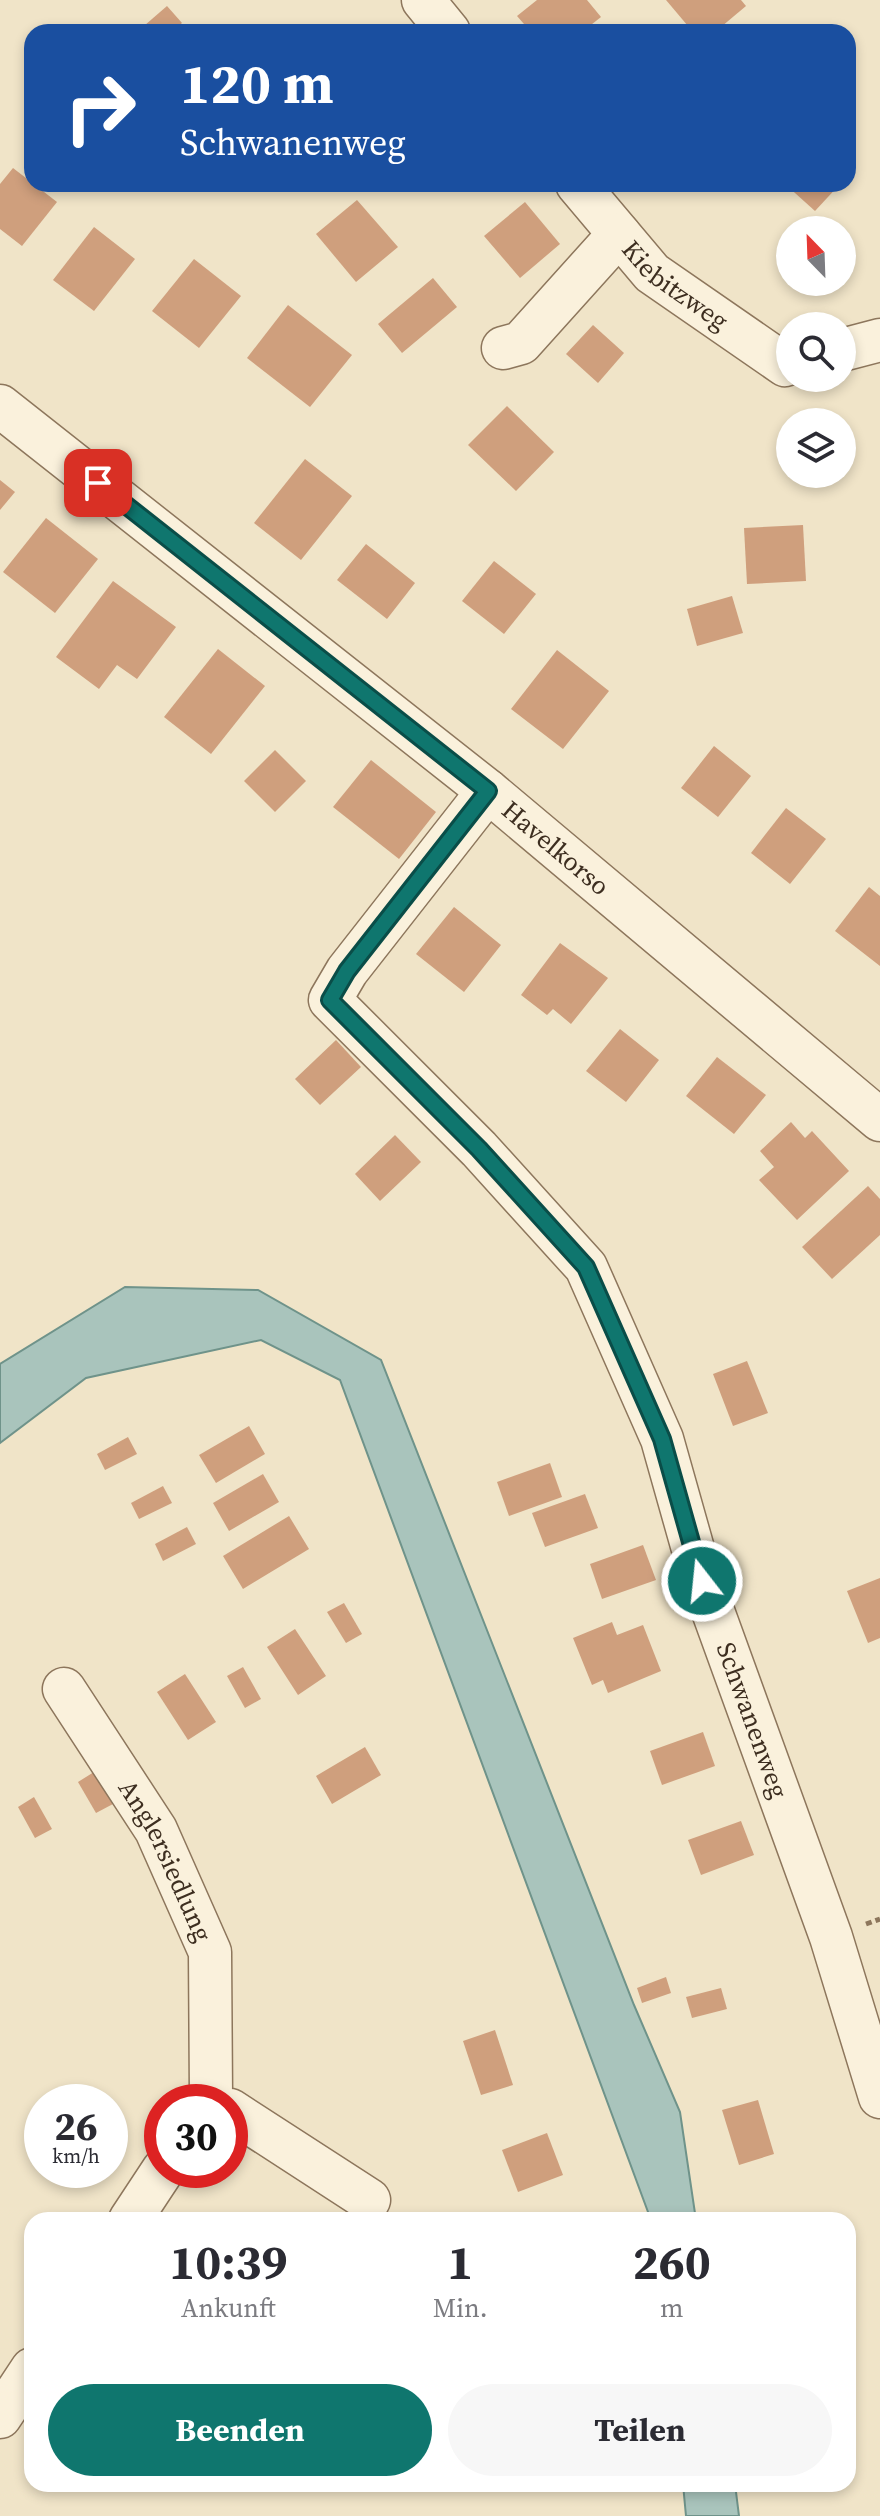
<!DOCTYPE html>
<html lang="de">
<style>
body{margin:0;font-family:"Source Serif 4",serif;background:#f7f7f7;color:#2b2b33;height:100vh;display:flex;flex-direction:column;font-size:30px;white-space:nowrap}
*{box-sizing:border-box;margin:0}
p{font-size:26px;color:#7c7c81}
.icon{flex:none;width:44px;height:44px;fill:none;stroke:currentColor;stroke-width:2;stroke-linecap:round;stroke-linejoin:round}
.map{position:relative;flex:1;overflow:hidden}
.panel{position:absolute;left:24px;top:2212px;width:832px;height:280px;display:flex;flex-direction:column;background:#fff;border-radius:24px;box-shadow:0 4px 12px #0003}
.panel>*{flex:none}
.hud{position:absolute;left:24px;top:24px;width:832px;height:168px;border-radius:24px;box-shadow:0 4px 12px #0003;background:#1a4fa0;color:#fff;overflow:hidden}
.needle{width:52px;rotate:337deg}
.controls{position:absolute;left:776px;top:216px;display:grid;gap:16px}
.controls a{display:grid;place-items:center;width:80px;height:80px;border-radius:50%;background:#fff;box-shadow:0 4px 12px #0003;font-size:40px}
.speed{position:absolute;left:24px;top:2084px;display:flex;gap:16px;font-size:40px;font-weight:700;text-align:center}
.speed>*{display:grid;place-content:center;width:104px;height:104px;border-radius:50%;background:#fff;box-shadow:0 4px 12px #0003;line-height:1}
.speed small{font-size:20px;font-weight:400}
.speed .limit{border:12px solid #d22;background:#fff;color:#111}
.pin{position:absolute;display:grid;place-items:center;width:68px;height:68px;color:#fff;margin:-34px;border-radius:16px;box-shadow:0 4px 12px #0006}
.me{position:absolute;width:88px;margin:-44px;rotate:344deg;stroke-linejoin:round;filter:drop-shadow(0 0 6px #0008)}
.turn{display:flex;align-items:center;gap:28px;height:168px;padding:0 24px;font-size:36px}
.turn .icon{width:104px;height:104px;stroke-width:2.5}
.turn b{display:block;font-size:56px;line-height:68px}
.eta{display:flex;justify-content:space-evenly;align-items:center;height:136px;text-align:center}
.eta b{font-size:48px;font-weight:700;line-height:56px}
.primary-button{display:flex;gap:16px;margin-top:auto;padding:16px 24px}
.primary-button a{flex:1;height:92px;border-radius:48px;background:#0f766e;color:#fff;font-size:32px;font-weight:700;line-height:92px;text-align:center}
.primary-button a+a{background:#f7f7f7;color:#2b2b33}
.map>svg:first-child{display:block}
.water{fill:#a9c4bc;stroke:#6f938a;stroke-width:2}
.building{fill:#cf9f7d}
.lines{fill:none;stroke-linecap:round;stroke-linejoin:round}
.minor-casing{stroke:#8d765c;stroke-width:45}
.path{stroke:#8d765c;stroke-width:5;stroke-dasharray:6 4;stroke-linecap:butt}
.minor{stroke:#faf1dc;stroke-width:42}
.route-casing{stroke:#0a4d48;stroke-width:20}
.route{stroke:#0f766e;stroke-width:14}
.labels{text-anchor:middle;stroke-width:6;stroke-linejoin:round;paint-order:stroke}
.street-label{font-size:26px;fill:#3d2e20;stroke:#f7eed8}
</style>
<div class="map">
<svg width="880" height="2516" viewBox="0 0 880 2516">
<rect width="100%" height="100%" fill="#f0e4c8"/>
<g class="water">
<polygon points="125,1287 258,1290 381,1360 634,2005 680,2112 696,2220 651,2220 340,1380 261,1340 86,1378 0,1443 0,1364"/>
<polygon points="683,2484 735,2484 739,2516 686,2516"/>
</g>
<g class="building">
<polygon points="537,0 587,0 601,17 582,32 531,32 517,16"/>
<polygon points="666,0 741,0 746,6 715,32 693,32"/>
<polygon points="167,6 182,23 171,32 137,32"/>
<polygon points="13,168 57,202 22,246 0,229 0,184"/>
<polygon points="785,184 840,184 815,211"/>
<polygon points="357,200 398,247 356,282 316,234"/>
<polygon points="525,202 560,244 520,278 484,236"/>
<polygon points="94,227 135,259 94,311 53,280"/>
<polygon points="194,259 241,296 199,348 152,311"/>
<polygon points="433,278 457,307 402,353 378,324"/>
<polygon points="288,305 352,355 310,407 247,358"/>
<polygon points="593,325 624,353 598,383 566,354"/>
<polygon points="507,406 554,452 516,491 468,445"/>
<polygon points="305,459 352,496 301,560 254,523"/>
<polygon points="0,480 15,492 0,510"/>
<polygon points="46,518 98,559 55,613 3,572"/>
<polygon points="803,525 806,581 747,584 744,528"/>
<polygon points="366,544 415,583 387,619 337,580"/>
<polygon points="494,561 536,594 504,634 462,601"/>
<polygon points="113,581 176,627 137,679 117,665 99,689 56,657"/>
<polygon points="732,596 743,633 697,646 687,609"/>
<polygon points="218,649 265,686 211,754 164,717"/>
<polygon points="557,650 609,691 563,749 511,709"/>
<polygon points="714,746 751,776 718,817 681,788"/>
<polygon points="275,750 306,781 275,812 244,781"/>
<polygon points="371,760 436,812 399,859 333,807"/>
<polygon points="786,808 826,839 790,884 751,853"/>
<polygon points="869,887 880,896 880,966 835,931"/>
<polygon points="454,907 501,945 464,992 416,954"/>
<polygon points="560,943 608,978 571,1024 553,1009 547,1015 521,995"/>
<polygon points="620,1029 659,1060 626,1102 586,1071"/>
<polygon points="336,1040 361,1067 320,1105 295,1079"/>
<polygon points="717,1057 766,1095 734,1134 686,1096"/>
<polygon points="791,1122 805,1138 812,1131 849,1171 797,1220 759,1180 774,1167 760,1151"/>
<polygon points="395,1135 421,1162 380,1201 355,1174"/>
<polygon points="868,1186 880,1199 880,1235 832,1279 802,1247"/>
<polygon points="747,1361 768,1413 733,1426 713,1374"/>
<polygon points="249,1426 265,1454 216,1483 199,1455"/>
<polygon points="128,1437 137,1454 105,1470 97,1454"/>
<polygon points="550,1463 562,1497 509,1516 497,1482"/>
<polygon points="263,1474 279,1502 229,1531 213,1503"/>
<polygon points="163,1486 172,1503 139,1519 131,1503"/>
<polygon points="585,1494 598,1528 545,1547 532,1513"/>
<polygon points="289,1516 309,1549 243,1589 223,1556"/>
<polygon points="187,1527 196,1544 163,1561 155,1544"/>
<polygon points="643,1545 656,1580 602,1599 590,1564"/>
<polygon points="880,1578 880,1638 868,1643 847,1591"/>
<polygon points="344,1603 362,1634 346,1643 327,1612"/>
<polygon points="612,1622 617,1635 643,1625 661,1671 608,1693 603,1680 592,1685 573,1638"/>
<polygon points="295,1629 326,1676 298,1695 267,1647"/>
<polygon points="243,1667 261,1699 245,1708 227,1676"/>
<polygon points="185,1674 216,1722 188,1740 157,1692"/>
<polygon points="703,1732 715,1766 662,1785 650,1751"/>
<polygon points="365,1747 381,1775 332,1804 316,1776"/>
<polygon points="94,1772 113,1804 96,1813 78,1782"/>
<polygon points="34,1797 52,1829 35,1838 18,1807"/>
<polygon points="741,1821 754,1855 701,1875 688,1840"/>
<polygon points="666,1977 671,1993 642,2003 637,1988"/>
<polygon points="721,1988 727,2009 692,2018 686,1997"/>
<polygon points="495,2030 513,2085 481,2095 463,2041"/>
<polygon points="758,2100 774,2154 739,2165 722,2110"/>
<polygon points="547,2133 563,2175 518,2192 502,2150"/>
</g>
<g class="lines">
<defs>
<g id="minor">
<polyline points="423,0 449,32"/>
<path id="s1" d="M577,184L652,273L785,365L790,363"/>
<polyline points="503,348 521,343 619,234"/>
<polyline points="842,350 880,340"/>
<path id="s2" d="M0,406L488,791L880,1120"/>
<path id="s3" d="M488,791L347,971L330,1000L479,1149L586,1267L662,1439L702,1581L831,1937L880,2097"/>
<path id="s4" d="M64,1689L156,1830L210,1952L211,2097L207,2102"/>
<polyline points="230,2110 369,2200"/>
<polyline points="130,2220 163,2170"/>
<polyline points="0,2417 32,2369"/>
</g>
</defs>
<use href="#minor" class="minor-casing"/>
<polyline class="path" points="866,1924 880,1919"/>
<use href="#minor" class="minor"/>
</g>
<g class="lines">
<defs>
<polyline id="route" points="98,483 488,791 347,971 330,1000 479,1149 586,1267 662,1439 702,1581"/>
</defs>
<use href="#route" class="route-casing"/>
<use href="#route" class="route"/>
</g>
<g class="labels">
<g class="street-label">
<text dy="9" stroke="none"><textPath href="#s1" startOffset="142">Kiebitzweg</textPath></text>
<text dy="9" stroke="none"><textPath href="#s2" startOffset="710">Havelkorso</textPath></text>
<text dy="9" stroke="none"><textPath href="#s3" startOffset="1116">Schwanenweg</textPath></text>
<text dy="9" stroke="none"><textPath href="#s4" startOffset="200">Anglersiedlung</textPath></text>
</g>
</g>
</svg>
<div class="controls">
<a><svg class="needle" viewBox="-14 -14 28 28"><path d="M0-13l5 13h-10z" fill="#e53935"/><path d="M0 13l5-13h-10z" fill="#7c7c81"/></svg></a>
<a><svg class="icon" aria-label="search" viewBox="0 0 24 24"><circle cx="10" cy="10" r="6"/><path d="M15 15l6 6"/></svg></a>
<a><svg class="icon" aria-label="layers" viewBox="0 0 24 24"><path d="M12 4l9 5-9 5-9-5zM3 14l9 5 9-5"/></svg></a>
</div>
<div class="speed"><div>26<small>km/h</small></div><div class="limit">30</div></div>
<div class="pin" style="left:98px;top:483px;background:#d93025"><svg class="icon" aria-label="arrive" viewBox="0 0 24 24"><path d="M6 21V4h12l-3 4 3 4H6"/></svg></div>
<svg class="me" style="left:702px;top:1581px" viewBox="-20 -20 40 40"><circle r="17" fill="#0f766e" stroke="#fff" stroke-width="3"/><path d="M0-11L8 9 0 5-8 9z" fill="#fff"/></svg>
<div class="hud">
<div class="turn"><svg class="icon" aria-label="right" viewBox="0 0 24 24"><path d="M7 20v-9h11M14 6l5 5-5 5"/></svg><div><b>120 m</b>Schwanenweg</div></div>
</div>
<section class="panel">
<div class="eta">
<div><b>10:39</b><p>Ankunft</p></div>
<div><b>1</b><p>Min.</p></div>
<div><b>260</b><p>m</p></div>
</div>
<div class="primary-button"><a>Beenden</a><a>Teilen</a></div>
</section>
</div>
